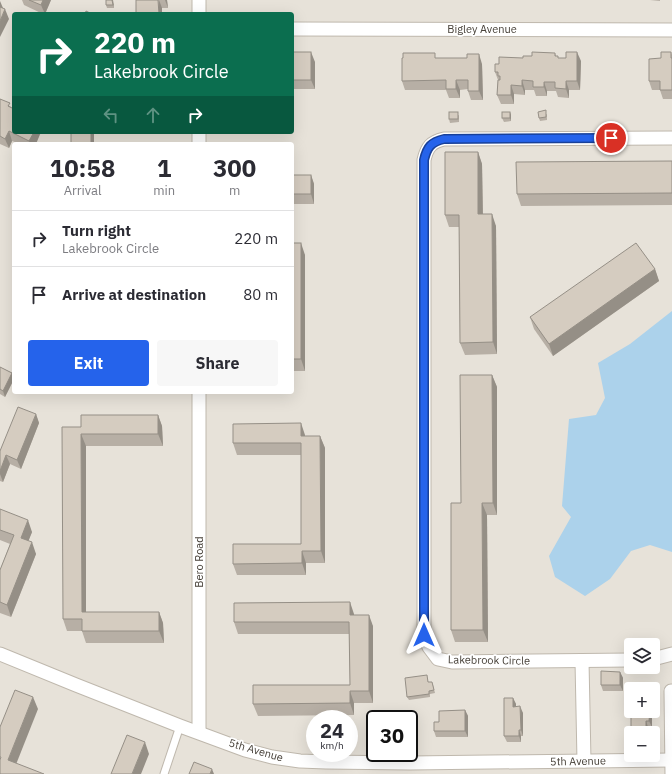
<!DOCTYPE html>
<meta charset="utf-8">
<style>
body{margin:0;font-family:"IBM Plex Sans",sans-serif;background:#f7f7f7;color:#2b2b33;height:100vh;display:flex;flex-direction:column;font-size:15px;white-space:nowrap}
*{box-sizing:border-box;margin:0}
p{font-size:13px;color:#7c7c81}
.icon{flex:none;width:22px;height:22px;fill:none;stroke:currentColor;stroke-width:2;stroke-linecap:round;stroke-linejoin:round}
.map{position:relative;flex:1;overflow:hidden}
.details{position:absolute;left:12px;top:142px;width:282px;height:252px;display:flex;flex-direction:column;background:#fff;border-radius:4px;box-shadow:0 4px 16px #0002}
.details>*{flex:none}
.hud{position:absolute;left:12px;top:12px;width:282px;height:122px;border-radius:4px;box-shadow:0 4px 16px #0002;background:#0b6e4f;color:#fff;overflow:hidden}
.fabs{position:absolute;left:624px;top:638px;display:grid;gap:8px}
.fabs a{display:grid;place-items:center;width:36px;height:36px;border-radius:4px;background:#fff;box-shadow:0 4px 16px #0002;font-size:20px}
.speed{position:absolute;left:306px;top:710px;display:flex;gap:8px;font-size:20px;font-weight:700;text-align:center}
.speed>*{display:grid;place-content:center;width:52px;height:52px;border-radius:50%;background:#fff;box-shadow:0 4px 16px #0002;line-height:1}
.speed small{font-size:10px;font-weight:400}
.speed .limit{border:2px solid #111;border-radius:6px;background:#fff;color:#111}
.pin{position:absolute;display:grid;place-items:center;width:34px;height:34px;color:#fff;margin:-17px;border:2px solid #fff;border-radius:50%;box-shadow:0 1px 4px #0007}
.me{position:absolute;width:44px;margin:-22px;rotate:0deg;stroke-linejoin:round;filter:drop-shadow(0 0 3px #0008)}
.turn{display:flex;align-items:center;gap:14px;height:84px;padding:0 16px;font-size:18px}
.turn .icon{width:52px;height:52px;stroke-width:2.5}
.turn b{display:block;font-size:28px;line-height:34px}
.lanes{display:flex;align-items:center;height:38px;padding:0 16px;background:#0003;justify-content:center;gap:20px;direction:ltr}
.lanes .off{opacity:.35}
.eta{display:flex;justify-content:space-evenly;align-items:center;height:68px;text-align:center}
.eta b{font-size:24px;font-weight:700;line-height:28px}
.action{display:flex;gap:8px;margin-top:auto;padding:8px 16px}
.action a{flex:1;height:46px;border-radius:4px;background:#2563eb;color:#fff;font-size:16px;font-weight:700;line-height:46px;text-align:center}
.action a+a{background:#f7f7f7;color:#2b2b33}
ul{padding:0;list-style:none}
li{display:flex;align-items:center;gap:12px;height:56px;padding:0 16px;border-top:1px solid #e1e1e2}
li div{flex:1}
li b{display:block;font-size:15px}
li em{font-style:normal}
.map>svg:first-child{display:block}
.residential{fill:#e7e2d9;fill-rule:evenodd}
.water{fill:#acd2eb}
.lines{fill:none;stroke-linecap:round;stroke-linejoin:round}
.lane-casing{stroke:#bfb8ad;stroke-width:9}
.street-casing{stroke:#bfb8ad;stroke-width:15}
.lane{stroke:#fff;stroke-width:7}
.street{stroke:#fff;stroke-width:13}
.wall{fill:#b7afa5}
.shaded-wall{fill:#958f86}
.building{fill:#d5ccc0;stroke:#958f86}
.route-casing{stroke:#184099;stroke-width:10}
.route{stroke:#2563eb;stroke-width:7}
.labels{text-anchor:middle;stroke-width:3.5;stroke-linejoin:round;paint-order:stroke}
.street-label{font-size:11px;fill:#474139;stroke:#fff}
</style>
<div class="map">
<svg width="672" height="774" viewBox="0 0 672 774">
<rect width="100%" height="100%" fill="#f4f1ea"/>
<path class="residential" d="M0,0H672V774H0ZM14,14H292V132H14ZM14,144H292V392H14ZM631,645H653V667H631ZM631,689H653V711H631ZM315,719H349V753H315ZM375,719H409V753H375ZM631,733H653V755H631Z"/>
<polygon class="water" points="672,311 672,552 650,545 631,551 610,579 585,596 555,577 549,556 571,517 562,506 569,419 596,415 605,398 598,363 630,344"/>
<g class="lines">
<defs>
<polyline id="lane" points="164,774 180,726"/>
<g id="street">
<polyline points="199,0 199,14"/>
<polyline points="292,29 672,30"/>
<polyline points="199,144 199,132"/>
<polyline points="0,654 76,685 180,726 245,750 272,757 300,761 326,762 410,763 672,760"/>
<polyline points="653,659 672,654"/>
<path d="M631,660L452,662L438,659L429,647L424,635V160C427,147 431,142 444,139L672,138"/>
<polyline points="582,661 584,761"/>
<polyline points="671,691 672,774"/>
<polyline points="199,732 199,392"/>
</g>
</defs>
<use href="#lane" class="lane-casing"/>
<use href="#street" class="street-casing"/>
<use href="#lane" class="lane"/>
<use href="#street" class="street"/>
</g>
<g class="wall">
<polygon points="22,0 51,0 45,14 43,14 24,5"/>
<polygon points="113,0 114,8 107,8 106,5"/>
<polygon points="136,0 167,0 168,8 162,8 162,14 136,14"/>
<polygon points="649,0 660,0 660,1 650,0"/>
<polygon points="292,52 315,62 315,89 292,89"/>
<polygon points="671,52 672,55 672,99 663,99 660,90 652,90 649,81 661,58"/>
<polygon points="555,53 556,56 558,58 581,61 580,90 569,90 569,98 558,97 556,91 547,91 547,96 536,96 534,90 525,90 525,95 514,94 514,104 501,104 497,95 498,80 495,72 499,64 523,58"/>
<polygon points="437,58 482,64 483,100 471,100 468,91 468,89 460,90 460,98 449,98 446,90 405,90 402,81"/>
<polygon points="0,99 11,107 36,144 20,144 12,141 9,148 0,144"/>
<polygon points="510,112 511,115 511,121 504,122 502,118"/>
<polygon points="547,114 547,120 540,121 539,118"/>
<polygon points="459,115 459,122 450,123 449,119"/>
<polygon points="478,152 482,164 483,214 496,226 497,354 465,355 460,343 459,227 449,227 445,215"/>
<polygon points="672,161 672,205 521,206 517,194"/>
<polygon points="292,175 311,175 314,184 314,204 292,204"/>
<polygon points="292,243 305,255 305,371 292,371"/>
<polygon points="655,269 659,281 553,356 534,329 530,317"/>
<polygon points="0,367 12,373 14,379 5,397 0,394"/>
<polygon points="492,375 497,387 497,515 487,515 488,642 455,642 451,630 461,503"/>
<polygon points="36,414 39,423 21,469 10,464 3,482 0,481 0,451"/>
<polygon points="158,415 162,426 163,446 86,446 86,612 159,612 163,623 164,643 86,643 82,631 67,631 63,619 81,427"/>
<polygon points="305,436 320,436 325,448 325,563 306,563 306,575 237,575 233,564 301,544 301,455 237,455 233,443"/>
<polygon points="0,509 32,532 28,541 36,554 11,617 0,613 0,570 10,544 0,540"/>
<polygon points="354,615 373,626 373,703 354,703 354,715 258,716 253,704 350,685 349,634 238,634 234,622"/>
<polygon points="620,672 623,678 623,691 603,691 601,685"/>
<polygon points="428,678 428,682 433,685 435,693 430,694 430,697 409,700 407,697"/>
<polygon points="513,698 516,704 516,707 523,713 523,736 521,736 521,742 507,742 504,736"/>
<polygon points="465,710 468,716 468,737 436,737 434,731 439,722"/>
<polygon points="631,711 652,711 652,727 648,727 648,733 631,733 631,741"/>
</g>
<g class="shaded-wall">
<polygon points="43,0 51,0 45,14 41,5"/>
<polygon points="112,0 113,0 114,8 113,5"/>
<polygon points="159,0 162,8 162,14 159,14"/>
<polygon points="165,0 167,0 168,8"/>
<polygon points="0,1 3,8 0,12"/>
<polygon points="5,9 9,19 0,37 0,21"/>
<polygon points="311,52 315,62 315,89 311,80"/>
<polygon points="577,52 581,61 580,90 577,81"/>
<polygon points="479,54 482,64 483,100 479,91"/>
<polygon points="456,80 460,90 460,98 456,89"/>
<polygon points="522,80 525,90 525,95 522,86"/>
<polygon points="566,81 569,90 569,98 566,89"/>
<polygon points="544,82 547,91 547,96 544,87"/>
<polygon points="511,85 514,94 514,104 511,95"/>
<polygon points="510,112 511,115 511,121 510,118"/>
<polygon points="9,131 12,141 9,148 5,139"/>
<polygon points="34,132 41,132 36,144 30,144 29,141"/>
<rect x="91" y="132" width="3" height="12"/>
<polygon points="478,152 482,164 483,226 478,214"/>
<polygon points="311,175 314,184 314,204 311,194"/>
<polygon points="492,214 496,226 497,354 493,342"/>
<polygon points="301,243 305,255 305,371 301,359"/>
<polygon points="655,269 659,281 553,356 549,344"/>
<polygon points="12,373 14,379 5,397 3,391"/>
<polygon points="492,375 497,387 497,515 493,503"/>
<polygon points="36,414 39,423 21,469 17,460"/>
<polygon points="158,415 162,426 163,446 158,434"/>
<polygon points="301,423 305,435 305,448 301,436"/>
<polygon points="81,434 86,446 86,624 82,612"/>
<polygon points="320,436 325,448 325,563 321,551"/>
<polygon points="6,455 10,464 3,482 0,474 0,471"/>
<polygon points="482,503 487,515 488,642 483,630"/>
<polygon points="28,520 32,532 25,550 21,538"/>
<polygon points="32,542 36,554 11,617 7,605"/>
<polygon points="302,551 306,563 306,575 302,563"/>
<polygon points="350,602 354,614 355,626 350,615"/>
<polygon points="159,612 163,623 164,643 159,631"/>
<polygon points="369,615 373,626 373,703 369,691"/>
<polygon points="620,672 623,678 623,691 620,685"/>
<polygon points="350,691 354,703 354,715 350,703"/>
<polygon points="33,697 38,709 13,772 8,760"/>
<polygon points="513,698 516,704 516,713 513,707"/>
<polygon points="520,706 523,713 523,736 521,730"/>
<polygon points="465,710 468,716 468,737 465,731"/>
<polygon points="650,711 652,711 652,727 649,721"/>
<polygon points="646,721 648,727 648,733 646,733"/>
<polygon points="519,730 521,736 521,742 519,736"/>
<polygon points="145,742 149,754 141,774 132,774"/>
<polygon points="212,769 214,774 210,774"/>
</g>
<g class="building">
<polygon points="29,0 43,0 41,5"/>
<polygon points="106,0 112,0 113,5 106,5"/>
<polygon points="136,0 158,0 159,14 136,14"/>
<polygon points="0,7 5,9 0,21"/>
<polygon points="86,11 92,14 85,14"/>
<rect x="292" y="52" width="19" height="28"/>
<polygon points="532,52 555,53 555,56 558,56 558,58 566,58 566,52 577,52 577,81 566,81 566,89 555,88 555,82 544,82 544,87 533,87 533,81 522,80 522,86 511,85 511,95 497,95 498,80 500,80 500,76 498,76 498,72 495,72 495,64 499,64 499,57 523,58 523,56 532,56"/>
<polygon points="661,52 671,52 671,58 672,58 672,90 660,90 660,81 649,81 649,59 661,58"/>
<polygon points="403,53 435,53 435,58 467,58 467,54 479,54 479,91 468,91 468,80 456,80 456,89 446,89 446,80 402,81 402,58 403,58"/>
<polygon points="0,99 10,103 8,106 14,109 14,132 34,132 29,141 9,131 5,139 0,136"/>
<polygon points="546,110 546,117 539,118 538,112"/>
<rect x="449" y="112" width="9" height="7"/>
<rect x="502" y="112" width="8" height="6"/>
<rect x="71" y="132" width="20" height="12"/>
<polygon points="445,152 478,152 478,214 492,214 493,342 460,343 459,215 445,215"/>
<polygon points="672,161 672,193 517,194 516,162"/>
<rect x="292" y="175" width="19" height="19"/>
<rect x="292" y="243" width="9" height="116"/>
<polygon points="636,243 655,269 549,344 530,317"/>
<polygon points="0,367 12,373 3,391 0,389"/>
<polygon points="460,375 492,375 493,503 482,503 483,630 451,630 451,503 461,503"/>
<polygon points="18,407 36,414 17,460 6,455 0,471 0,451"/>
<polygon points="81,415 158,415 158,434 81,434 82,612 159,612 159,631 82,631 82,619 63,619 62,427 81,427"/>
<polygon points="301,423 301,436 320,436 321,551 302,551 302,563 233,564 233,544 301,544 301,443 233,443 233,424"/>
<polygon points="0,509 28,520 21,538 32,542 7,605 0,602 0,570 14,535 0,530"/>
<polygon points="350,602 350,615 369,615 369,691 350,691 350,703 253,704 253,685 350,685 349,622 234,622 234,603"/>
<polygon points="601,671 620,672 620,685 601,685"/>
<polygon points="427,675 428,682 432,682 434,690 429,691 429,694 407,697 405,678"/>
<polygon points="15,690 33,697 8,760 44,774 0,774 0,760 1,757 0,757 0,727"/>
<polygon points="504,698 513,698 513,707 520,706 521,730 519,730 519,736 504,736"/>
<polygon points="465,710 465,731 434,731 434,722 439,722 439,711"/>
<polygon points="631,711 650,711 649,721 646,721 646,733 631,733 631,740"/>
<polygon points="127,735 145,742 132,774 111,774"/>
<polygon points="194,762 212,769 210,774 189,774"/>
</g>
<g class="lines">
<defs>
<path id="route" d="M424,635V160C427,147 431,142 444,139L611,138"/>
</defs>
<use href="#route" class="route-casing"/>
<use href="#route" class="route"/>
</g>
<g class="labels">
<g class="street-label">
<text x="482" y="33">Bigley Avenue</text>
<text transform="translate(199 562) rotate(-90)" y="4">Bero Road</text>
<text transform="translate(489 660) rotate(1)" y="4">Lakebrook Circle</text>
<text transform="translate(256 750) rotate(16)" y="4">5th Avenue</text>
<text transform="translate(578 761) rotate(-1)" y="4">5th Avenue</text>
</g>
</g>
</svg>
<div class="fabs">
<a><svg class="icon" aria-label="layers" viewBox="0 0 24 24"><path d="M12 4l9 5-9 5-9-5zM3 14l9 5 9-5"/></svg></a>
<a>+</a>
<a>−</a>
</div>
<div class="speed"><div>24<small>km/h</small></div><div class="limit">30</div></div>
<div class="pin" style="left:611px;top:138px;background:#d93025"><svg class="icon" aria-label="arrive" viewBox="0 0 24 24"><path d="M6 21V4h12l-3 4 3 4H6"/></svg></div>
<svg class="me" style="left:424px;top:635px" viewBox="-20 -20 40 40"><path d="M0-17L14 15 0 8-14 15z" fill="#2563eb" stroke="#fff" stroke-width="4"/></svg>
<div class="hud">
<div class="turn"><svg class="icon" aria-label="right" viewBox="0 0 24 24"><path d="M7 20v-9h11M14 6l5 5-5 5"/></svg><div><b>220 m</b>Lakebrook Circle</div></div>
<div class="lanes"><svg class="icon off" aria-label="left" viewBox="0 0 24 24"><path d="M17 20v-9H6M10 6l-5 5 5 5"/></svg><svg class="icon off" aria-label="ahead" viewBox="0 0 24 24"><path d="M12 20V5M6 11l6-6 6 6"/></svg><svg class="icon" aria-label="right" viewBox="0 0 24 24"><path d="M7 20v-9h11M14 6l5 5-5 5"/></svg></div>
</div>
<section class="details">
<div class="eta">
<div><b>10:58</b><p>Arrival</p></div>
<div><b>1</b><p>min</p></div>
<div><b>300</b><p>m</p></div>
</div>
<ul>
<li><svg class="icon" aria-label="right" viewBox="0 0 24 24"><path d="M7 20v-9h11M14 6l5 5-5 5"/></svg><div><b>Turn right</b><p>Lakebrook Circle</p></div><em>220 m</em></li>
<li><svg class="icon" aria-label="arrive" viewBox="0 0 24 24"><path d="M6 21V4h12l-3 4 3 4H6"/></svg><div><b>Arrive at destination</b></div><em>80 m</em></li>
</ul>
<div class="action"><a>Exit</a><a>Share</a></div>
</section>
</div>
